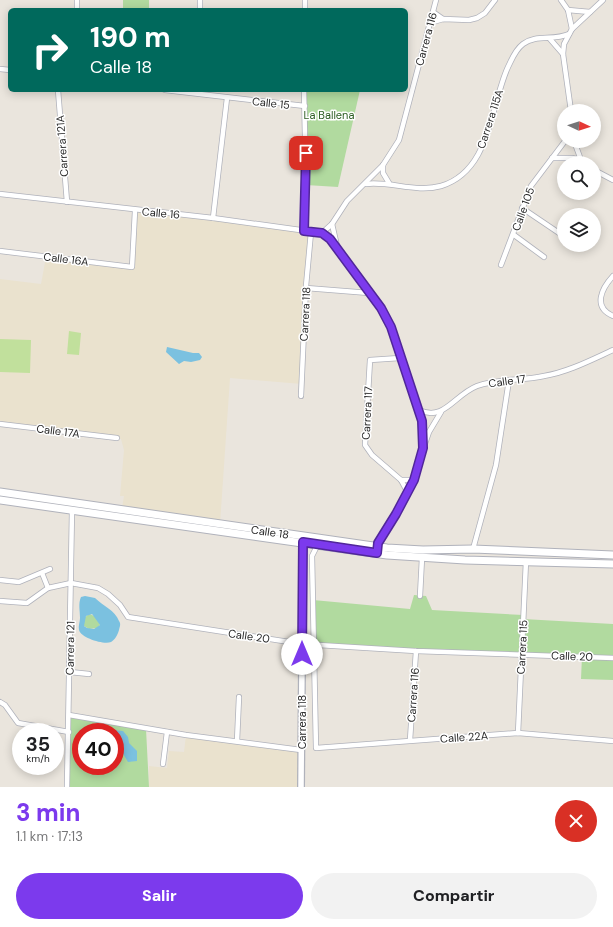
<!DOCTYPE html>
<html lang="es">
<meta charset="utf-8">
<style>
body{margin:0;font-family:"DM Sans",sans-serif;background:#f2f2f2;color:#202124;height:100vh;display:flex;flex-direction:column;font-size:15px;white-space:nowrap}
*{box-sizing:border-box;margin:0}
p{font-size:13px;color:#757577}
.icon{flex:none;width:22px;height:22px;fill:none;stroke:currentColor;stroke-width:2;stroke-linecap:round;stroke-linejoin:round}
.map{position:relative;height:787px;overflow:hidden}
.drawer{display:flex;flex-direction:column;background:#fff;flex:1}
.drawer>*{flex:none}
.top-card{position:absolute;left:8px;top:8px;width:400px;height:84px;border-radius:6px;box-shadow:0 2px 10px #0003;background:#00695c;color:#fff;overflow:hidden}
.needle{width:26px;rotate:94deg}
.tools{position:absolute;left:557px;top:104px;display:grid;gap:8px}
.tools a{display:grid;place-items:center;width:44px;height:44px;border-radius:50%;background:#fff;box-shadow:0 2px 10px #0003;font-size:20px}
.speed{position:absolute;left:12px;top:723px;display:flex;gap:8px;font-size:20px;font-weight:700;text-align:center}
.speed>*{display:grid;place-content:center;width:52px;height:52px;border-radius:50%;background:#fff;box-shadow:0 2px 10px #0003;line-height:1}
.speed small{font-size:10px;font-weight:400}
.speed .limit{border:6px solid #d22;background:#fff;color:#111}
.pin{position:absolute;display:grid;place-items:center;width:34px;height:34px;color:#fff;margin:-17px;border-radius:8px;box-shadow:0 2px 6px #0006}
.me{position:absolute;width:44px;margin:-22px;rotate:0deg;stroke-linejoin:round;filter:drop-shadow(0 0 3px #0008)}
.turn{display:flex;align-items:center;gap:14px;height:84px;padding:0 16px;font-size:18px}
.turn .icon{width:52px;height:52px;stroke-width:2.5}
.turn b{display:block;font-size:28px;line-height:34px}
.round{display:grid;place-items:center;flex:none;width:42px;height:42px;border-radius:21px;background:#f2f2f2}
.summary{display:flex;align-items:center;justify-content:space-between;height:68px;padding:0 16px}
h1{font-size:24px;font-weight:800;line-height:30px;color:#7c3aed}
.cta{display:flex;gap:8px;margin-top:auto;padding:8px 16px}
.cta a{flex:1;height:46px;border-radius:24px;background:#7c3aed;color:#fff;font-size:16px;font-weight:800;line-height:46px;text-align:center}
.cta a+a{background:#f2f2f2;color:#202124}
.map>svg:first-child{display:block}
.education{fill:#eae2ce}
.green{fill:#b1da9f;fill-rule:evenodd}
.pitch{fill:#c1e09c}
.water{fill:#7bc1e0;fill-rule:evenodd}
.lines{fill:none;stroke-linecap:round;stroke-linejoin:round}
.minor-casing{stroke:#b0b2bb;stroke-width:6}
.tertiary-casing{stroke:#b0b2bb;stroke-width:8}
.secondary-casing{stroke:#b0b2bb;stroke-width:9}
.minor{stroke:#fff;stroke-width:4.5}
.tertiary{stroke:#fff;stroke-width:5.5}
.secondary{stroke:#fff;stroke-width:7}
.route-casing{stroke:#51269a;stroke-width:10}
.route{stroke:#7c3aed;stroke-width:7}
.labels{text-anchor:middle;stroke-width:3;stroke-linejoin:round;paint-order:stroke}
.street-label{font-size:11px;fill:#292929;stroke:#fff}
.park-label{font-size:11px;fill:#2c5d22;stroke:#fff}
</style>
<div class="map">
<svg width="613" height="787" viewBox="0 0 613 787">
<rect width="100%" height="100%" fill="#eae5dd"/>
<g class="education">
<polygon points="135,211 311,232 302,384 230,378 220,524 122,508 124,496 120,496 124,450 121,439 0,424 0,279 41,284 46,257 132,267"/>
<polygon points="186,735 301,750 301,787 149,787 149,766 167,768 169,751 184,752"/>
</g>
<g class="green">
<rect x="123" y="0" width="26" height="10"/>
<polygon points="304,90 360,90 338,187 306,185"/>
<polygon points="414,595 426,596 432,610 523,615 523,619 613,624 613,680 581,679 582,656 313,645 313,600 410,609"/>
<path d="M89,614C95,615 98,620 100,625L97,628L89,629L84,626V618Z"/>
<path d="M69,715L146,729L149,787H67ZM81,732H115V766H81Z"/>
</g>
<g class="pitch">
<polygon points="69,331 81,333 79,355 67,354"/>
<polygon points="0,339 31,340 30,373 0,372"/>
</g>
<g class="water">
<polygon points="167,347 193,353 199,353 202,357 200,360 191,362 184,361 179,364 166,352"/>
<path d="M85,596L95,598C103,606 115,610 119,621C121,624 120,626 119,630C118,634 115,640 111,642C104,645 81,638 79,630C78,626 80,622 80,618C80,610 78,604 81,597ZM92,614L100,625L94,629L87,628L84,626L86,616Z"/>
<polygon points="112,730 123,731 128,737 129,743 137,751 137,761 128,762 119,747 115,750 115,732 109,732"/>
</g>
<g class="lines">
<defs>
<g id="minor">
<polyline points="77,0 77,10"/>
<polyline points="200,0 200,10"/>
<polyline points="561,0 568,10 572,29"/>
<polyline points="305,10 305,0"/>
<polyline points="568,10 590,12"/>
<polyline points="433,12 443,19"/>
<polyline points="430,23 443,19 469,20 477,18 485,13 495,0"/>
<polyline points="550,39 563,54"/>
<polyline points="0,69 10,70"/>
<polyline points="58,90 67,202"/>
<polyline points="165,90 305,106"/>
<polyline points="304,90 306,185 304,231"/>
<polyline points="571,111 563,54 564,44 572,29 603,0"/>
<polyline points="574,141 581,160 584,163"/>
<polyline points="552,158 572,158 581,160"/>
<polyline points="383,165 383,173 389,183"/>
<polyline points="594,170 613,180"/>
<path d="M366,184C391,181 416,193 441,186C491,171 490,106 508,67C512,59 515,50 523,44C536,34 553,41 569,34"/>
<polyline points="0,194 213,218 322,233"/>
<polyline points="522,208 562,235"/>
<polyline points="213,218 227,98"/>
<polyline points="332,224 337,246"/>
<polyline points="322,233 332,224 347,201 383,165 399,140 436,0"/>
<polyline points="322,233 337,247 381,308 391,327 412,395 422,421 423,448"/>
<polyline points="514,235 544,257"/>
<polyline points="0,251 132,267 135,211"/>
<polyline points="501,265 531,186 565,141"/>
<path d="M613,276C602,288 592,307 613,316"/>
<polyline points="306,288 369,293"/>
<polyline points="400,358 370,360 365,445 372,455 401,480 408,493"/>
<polyline points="301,396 306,286 311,232"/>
<path d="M419,410C444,422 454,395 477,386C498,378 522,381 544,376C568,372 591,360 613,350"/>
<polyline points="0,424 117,438"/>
<polyline points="401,480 414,480"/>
<polyline points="316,548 312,556 316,748 518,733 613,741"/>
<polyline points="377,549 378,543 408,493 429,432 441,412"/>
<polyline points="473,549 496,465 509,380"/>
<polyline points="42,573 48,588"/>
<polyline points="0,580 19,582 50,569"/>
<polyline points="420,596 422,558"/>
<polyline points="0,601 27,603 48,588 71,583 98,588 108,594 120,605 128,617 302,644 416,651 613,658"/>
<polyline points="70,672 89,674"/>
<polyline points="0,702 5,705 18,723 69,732"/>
<polyline points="69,715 186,735 301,750"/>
<polyline points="518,733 526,561"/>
<polyline points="410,740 416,651"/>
<polyline points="237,741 239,697"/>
<polyline points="163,764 167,732"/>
<polyline points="67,787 72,510"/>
</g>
<polyline id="tertiary" points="301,787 303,539"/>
<g id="secondary">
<polyline points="0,492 387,548 423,550 473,549 613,555"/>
<polyline points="0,500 387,555 465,560 613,564"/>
</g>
</defs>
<use href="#minor" class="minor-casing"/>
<use href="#tertiary" class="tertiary-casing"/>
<use href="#secondary" class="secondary-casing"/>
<use href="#minor" class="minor"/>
<use href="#tertiary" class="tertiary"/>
<use href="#secondary" class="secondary"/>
</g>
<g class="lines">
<defs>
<polyline id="route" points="302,654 303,542 377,553 378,543 396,514 414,480 423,448 422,421 391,327 381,308 330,239 322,233 304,231 306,153"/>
</defs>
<use href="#route" class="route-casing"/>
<use href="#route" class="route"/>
</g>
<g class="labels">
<g class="street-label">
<text transform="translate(426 39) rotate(-75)" y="4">Carrera 116</text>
<text transform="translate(271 103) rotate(6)" y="4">Calle 15</text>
<text transform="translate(490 119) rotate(-72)" y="4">Carrera 115A</text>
<text transform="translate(62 146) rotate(-94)" y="4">Carrera 121A</text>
<text transform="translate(523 209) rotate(-70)" y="4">Calle 105</text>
<text transform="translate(161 213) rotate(5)" y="4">Calle 16</text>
<text transform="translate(66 259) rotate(7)" y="4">Calle 16A</text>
<text transform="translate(305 314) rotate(-87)" y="4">Carrera 118</text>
<text transform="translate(507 381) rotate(-8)" y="4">Calle 17</text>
<text transform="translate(367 413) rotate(-87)" y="4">Carrera 117</text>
<text transform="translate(58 431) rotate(7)" y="4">Calle 17A</text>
<text transform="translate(270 532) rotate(8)" y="4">Calle 18</text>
<text transform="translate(249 636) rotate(8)" y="4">Calle 20</text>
<text transform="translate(522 647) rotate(-87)" y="4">Carrera 115</text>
<text transform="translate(70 648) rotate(-89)" y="4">Carrera 121</text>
<text transform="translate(572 656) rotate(2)" y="4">Calle 20</text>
<text transform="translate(413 695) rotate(-86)" y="4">Carrera 116</text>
<text transform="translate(302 722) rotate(-90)" y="4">Carrera 118</text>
<text transform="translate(464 737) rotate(-4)" y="4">Calle 22A</text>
</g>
<g class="park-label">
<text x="329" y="119">La Ballena</text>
</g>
</g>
</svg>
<div class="tools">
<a><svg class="needle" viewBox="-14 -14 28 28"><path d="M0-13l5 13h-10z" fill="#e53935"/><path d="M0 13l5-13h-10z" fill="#757577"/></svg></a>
<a><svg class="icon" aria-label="search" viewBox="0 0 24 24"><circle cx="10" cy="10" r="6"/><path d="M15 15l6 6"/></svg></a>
<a><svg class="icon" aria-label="layers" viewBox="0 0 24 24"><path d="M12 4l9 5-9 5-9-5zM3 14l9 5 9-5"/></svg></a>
</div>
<div class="speed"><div>35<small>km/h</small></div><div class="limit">40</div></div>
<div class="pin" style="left:306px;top:153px;background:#d93025"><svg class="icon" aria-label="arrive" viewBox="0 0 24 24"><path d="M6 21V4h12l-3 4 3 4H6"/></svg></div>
<svg class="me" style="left:302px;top:654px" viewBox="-20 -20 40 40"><circle r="19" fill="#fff"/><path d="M0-13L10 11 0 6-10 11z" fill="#7c3aed"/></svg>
<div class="top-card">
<div class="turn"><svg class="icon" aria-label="right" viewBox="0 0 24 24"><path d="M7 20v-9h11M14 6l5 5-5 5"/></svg><div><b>190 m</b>Calle 18</div></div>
</div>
</div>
<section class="drawer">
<div class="summary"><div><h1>3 min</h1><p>1.1 km · 17:13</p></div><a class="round" style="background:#d93025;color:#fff"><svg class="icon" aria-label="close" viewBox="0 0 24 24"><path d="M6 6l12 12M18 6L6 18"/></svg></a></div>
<div class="cta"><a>Salir</a><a>Compartir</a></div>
</section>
